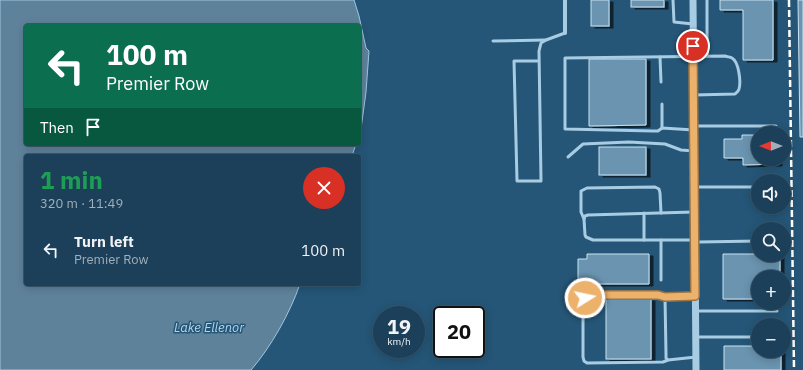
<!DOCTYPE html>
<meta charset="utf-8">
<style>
body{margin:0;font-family:"IBM Plex Sans",sans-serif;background:#294b62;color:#f1f3f6;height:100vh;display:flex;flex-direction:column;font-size:15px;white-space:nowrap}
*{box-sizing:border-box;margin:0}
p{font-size:13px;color:#a0afba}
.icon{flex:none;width:22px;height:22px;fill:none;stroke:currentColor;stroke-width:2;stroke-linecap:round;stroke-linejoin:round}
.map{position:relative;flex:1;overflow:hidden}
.details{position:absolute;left:24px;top:154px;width:337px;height:132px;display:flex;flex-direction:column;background:#1c4059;border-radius:4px;box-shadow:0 2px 10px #0003,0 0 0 1px #3a596f}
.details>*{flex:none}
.banner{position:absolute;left:24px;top:24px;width:337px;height:122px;border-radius:4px;box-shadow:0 2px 10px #0003,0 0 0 1px #3a596f;background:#0b6e4f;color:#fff;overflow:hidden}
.needle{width:26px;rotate:270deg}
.fabs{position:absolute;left:751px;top:126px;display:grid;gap:8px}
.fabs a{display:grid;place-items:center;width:40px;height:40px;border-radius:50%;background:#1c4059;box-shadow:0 2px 10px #0003,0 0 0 1px #3a596f;font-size:20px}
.speed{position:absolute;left:373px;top:306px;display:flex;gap:8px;font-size:20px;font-weight:700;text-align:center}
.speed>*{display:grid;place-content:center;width:52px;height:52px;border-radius:50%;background:#1c4059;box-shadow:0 2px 10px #0003,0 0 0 1px #3a596f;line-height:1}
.speed small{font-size:10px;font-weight:400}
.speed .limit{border:2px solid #111;border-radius:6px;background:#fff;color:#111}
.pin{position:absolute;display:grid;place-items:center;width:34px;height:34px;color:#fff;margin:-17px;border:2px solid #fff;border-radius:50%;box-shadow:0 1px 4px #0007}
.me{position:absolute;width:44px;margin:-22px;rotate:80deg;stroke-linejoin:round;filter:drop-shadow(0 0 3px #0008)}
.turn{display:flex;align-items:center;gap:14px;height:84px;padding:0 16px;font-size:18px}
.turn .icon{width:52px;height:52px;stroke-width:2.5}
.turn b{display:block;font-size:28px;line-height:34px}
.then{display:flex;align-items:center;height:38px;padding:0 16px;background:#0003;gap:8px;font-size:15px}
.round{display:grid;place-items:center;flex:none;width:42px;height:42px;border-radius:21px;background:#294b62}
.headline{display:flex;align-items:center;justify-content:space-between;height:68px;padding:0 16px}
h1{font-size:24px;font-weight:800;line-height:30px;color:#1e9e55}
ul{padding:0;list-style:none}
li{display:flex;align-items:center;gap:12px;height:56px;padding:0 16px}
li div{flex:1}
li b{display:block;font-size:15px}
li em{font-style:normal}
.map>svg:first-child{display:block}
.water{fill:#5f829b;stroke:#9bc8e3}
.building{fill:#6a94b0;stroke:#c9e3f2;filter:url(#shadow)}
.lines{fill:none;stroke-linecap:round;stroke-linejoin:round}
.service{stroke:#a7cce3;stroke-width:3}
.minor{stroke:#a7cce3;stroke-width:4}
.tertiary{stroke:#a7cce3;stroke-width:7}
.rail{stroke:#fff;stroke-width:2.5;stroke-dasharray:7 3;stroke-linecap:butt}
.route-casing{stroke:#997446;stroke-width:10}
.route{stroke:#ecb26c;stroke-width:7}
.labels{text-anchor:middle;stroke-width:3;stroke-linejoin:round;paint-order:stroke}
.water-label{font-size:13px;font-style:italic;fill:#b2d5eb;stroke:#255677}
</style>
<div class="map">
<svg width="803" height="370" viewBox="0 0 803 370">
<defs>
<filter id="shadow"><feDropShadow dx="4" dy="2" stdDeviation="0" flood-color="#0009"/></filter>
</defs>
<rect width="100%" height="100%" fill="#255677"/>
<path class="water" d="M0,0H354L359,16L366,48L369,51L366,92L361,129L359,136V26H26V144H356L352,156H26V284H300C290,313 271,347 251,370H0Z"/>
<g class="building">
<rect x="591" y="0" width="18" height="26"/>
<rect x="631" y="0" width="33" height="7"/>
<polygon points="720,0 773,0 773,60 743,60 743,10 720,10"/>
<polygon points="798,0 803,0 803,137 800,137"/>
<polygon points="589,59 646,59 646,125 589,126"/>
<polygon points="742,135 758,135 758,159 778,159 778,164 743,165 743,158 724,158 724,139 742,139"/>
<rect x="599" y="147" width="47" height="28"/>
<polygon points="587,254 649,254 649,284 578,284 578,259 587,259"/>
<polygon points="723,254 758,254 758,255 780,255 780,277 758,277 758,299 723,299"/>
<rect x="606" y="299" width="45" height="60"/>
<polygon points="724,346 758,346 758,351 781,351 781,370 724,370"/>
</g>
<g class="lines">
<g class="service">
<polyline points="673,0 674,22 693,24"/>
<polyline points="707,0 707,56"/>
<polyline points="493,41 546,40"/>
<polyline points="660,57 661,82"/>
<polyline points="539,61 514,61 517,181 541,181 539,51 541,43 546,40 565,33"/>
<polyline points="662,104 662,128"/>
<polyline points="694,126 776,126"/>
<path d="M694,130L662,128L658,131H653L565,129V58L725,56C728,57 730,57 732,58C739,62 741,82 739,89C738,92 737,92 735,94L694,95"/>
<polyline points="568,157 583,144 629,142 665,144 681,150 694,151"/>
<polyline points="694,187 758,187"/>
<polyline points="694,212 588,215 585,216 584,219 585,235 586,237 593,240 695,240 699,242 758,241"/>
<polyline points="584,219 581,212 581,191 587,188 655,187 659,189 660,193 661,213"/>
<polyline points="644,240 644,213"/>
<polyline points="661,240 661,280"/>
<polyline points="695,296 665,297 666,354 666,358 668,360 696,357"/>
<polyline points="665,297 658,295 589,295 587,296 583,302 583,357 584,361 587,363 663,362 668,360"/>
<polyline points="695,311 777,311"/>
<polyline points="696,337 758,337"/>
</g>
<polyline class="minor" points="565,0 565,33"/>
<polyline class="tertiary" points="693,0 696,370"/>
<polyline class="rail" points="789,0 794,370"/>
</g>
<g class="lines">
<defs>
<polyline id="route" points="585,298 587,296 589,295 658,295 665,297 695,296 693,46"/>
</defs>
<use href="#route" class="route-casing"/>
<use href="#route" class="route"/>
</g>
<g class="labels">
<g class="water-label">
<text x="209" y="332">Lake Ellenor</text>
</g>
</g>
</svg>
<div class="fabs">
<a><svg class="needle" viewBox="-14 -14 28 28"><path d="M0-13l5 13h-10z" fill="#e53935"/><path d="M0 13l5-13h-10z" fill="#a0afba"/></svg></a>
<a><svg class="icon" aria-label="sound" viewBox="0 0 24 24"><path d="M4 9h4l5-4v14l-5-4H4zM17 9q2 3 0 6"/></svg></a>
<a><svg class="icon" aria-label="search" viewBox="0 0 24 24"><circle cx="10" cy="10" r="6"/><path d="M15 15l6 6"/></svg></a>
<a>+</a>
<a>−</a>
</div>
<div class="speed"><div>19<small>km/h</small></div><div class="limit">20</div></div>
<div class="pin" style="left:693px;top:46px;background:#d93025"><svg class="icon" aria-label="arrive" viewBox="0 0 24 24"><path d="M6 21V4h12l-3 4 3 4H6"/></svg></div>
<svg class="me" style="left:585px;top:298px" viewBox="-20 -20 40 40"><circle r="17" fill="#ecb26c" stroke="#fff" stroke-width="3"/><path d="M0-11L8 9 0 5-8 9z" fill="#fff"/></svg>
<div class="banner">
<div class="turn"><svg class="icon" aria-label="left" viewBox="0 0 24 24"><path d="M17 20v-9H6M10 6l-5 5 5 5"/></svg><div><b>100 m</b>Premier Row</div></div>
<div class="then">Then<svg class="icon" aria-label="arrive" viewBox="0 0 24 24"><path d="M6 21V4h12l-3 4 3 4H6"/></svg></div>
</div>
<section class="details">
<div class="headline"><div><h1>1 min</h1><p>320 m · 11:49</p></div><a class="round" style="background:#d93025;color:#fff"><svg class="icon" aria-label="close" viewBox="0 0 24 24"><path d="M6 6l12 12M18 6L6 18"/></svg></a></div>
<ul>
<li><svg class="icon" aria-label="left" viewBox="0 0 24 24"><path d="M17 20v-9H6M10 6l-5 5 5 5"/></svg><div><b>Turn left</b><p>Premier Row</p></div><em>100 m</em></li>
</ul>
</section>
</div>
